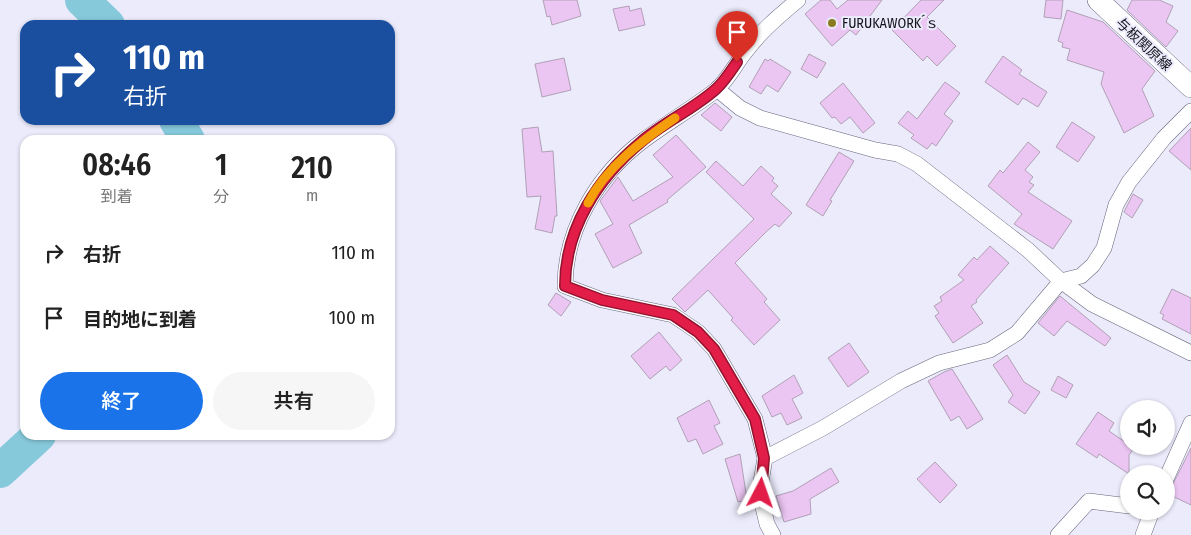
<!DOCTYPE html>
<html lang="ja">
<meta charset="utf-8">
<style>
body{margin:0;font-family:"Fira Sans Condensed","Noto Sans JP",sans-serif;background:#f6f6f6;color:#222;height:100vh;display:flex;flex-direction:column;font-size:19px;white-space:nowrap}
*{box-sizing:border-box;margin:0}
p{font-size:16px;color:#767676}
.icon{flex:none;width:28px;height:28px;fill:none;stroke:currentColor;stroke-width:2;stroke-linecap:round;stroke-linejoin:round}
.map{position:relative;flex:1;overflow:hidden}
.sheet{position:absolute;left:20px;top:135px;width:375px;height:305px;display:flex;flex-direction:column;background:#fff;border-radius:15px;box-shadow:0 1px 4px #0004}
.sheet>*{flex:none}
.top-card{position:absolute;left:20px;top:20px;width:375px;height:105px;border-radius:15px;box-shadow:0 1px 4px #0004;background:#1a4fa0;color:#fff;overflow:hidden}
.fabs{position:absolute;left:1120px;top:400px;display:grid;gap:10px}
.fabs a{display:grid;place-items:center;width:55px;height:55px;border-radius:50%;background:#fff;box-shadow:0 1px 4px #0004;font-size:25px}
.pin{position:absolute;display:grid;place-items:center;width:42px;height:42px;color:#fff;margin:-51px -21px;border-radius:50% 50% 50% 0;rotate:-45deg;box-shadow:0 0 5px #0007}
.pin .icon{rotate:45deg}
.me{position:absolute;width:55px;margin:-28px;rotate:4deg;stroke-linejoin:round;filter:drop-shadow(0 0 4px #0008)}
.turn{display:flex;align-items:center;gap:18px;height:105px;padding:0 20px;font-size:22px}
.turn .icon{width:65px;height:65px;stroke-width:2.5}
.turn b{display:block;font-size:35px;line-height:42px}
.eta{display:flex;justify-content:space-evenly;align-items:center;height:85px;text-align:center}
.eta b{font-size:30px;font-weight:600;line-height:35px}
.action{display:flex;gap:10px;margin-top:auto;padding:10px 20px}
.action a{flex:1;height:58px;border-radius:30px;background:#1a73e8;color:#fff;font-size:20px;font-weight:600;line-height:58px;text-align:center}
.action a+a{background:#f6f6f6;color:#222}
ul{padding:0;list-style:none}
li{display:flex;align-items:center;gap:15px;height:65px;padding:0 20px}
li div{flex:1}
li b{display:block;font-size:19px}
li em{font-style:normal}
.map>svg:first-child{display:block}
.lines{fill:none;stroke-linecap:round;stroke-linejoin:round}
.river{stroke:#86c9db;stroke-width:34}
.building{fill:#ebc6f3;stroke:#b1a0b5}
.street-casing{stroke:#66667d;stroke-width:16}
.secondary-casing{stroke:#66667d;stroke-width:22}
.street{stroke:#fff;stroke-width:15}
.secondary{stroke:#fff;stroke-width:21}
.route-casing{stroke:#92132f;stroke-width:12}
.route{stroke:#e11d48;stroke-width:9}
.slow{stroke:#f59e0b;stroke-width:9}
.poi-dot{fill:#8a7b20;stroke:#ebebfc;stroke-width:2}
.labels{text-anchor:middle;stroke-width:4;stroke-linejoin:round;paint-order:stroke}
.poi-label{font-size:14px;fill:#15151e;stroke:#ebebfc;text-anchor:start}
.street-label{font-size:14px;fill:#15151e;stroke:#ebebfc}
</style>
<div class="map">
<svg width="1191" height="535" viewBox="0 0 1191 535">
<rect width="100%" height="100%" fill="#ebebfc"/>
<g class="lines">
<g class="river">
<polyline points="82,0 108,25"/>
<polyline points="176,120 188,140"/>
<polyline points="0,471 39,435"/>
</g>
</g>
<g class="building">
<polygon points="543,0 577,0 581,16 552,25 550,16 547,17"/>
<polygon points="821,0 830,0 837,9 848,0 882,0 856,35 850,30 832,46 805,14"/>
<polygon points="921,0 944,0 927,17 956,46 937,66 927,56 923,61 892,30"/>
<polygon points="1046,0 1063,0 1061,19 1044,17"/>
<polygon points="1132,0 1159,0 1173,6 1166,22 1178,31 1166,47 1127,10"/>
<polygon points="629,6 630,11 641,8 645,25 619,31 613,9"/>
<polygon points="1067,10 1103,22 1155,71 1142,89 1154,116 1124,133 1101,84 1104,72 1067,60 1070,49 1062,47 1063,43 1058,41"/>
<polygon points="809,54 826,63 817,78 801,69"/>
<polygon points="1003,56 1022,70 1019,74 1047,92 1038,107 1023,98 1018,105 985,82"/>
<polygon points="564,58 571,90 542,97 535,64"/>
<polygon points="765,59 768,61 770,59 791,72 778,92 767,85 761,94 749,87"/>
<polygon points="945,82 960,93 944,114 953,121 936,146 932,143 927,149 911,138 914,135 898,123 908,111 917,119"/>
<polygon points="843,83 875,123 863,133 850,117 841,124 835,117 832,118 820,103"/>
<polygon points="715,103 732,117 721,131 701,115"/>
<polygon points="1072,122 1095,137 1078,162 1056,147"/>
<polygon points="538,127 542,152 553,151 557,216 555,216 552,233 535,229 541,196 527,197 522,129"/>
<polygon points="1191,128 1191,170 1169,151"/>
<polygon points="676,135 706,167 667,200 668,202 629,225 642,253 613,268 595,234 613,224 600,201 618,177 633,201 673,177 653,155"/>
<polygon points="1028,142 1040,152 1025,170 1033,177 1029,182 1034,185 1028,192 1072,221 1053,249 1014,224 1022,214 988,186 1000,170 1003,173"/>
<polygon points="839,152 854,161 830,200 832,201 823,216 806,205"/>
<polygon points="716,161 743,186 761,166 774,178 772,181 778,186 771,194 792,213 779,227 775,224 767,231 735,263 767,299 764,302 780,320 754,345 731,320 733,318 708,290 685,312 672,299 754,219 706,172"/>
<polygon points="1133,194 1143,200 1132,218 1124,212"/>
<polygon points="990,246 1009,263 976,300 977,302 971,306 983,323 953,343 935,316 939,313 934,306 942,301 940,297 964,280 958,275 974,257 977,260"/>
<polygon points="1172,289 1191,298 1191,334 1162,319 1164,315 1160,313"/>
<polygon points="556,293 571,302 561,316 548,305"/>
<polygon points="1060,296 1111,338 1105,346 1067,321 1054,336 1038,323"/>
<polygon points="659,332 682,360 670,371 666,366 650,379 631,356"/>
<polygon points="849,343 869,372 848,387 828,358"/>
<polygon points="1007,355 1024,382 1040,392 1025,414 1008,402 1013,395 993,365"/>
<polygon points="952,369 983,419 967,429 959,416 951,421 928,381 944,372"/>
<polygon points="794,375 803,393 792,399 802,418 787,425 781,413 772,417 762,396"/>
<polygon points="1058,376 1073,385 1066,398 1051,390"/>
<polygon points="709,400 720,423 714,426 723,444 703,454 696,439 688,442 677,418"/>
<polygon points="1098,412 1114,423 1109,431 1134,448 1129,455 1129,474 1099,454 1097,458 1076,444"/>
<polygon points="1191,448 1191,505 1168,494"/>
<polygon points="740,454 747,500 738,502 725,459"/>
<polygon points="935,462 957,485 940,503 917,479"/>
<polygon points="831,468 839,482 810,499 811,514 784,522 776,496 793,491"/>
</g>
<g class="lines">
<defs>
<g id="street">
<polyline points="717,89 740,108 760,118 875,150 898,154 917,164 1028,250 1061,281 1092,304 1191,353"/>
<polyline points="765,458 823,428 901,381 939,363 990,350 1017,333 1061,281 1081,276 1093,265 1104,248 1116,205 1129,182 1164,138 1191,111"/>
<polyline points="1166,479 1191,423"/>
<path d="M773,535L767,524L762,503L761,482L765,458L755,419L714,349L698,332L673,315L602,300L565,286C565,229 598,174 644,140C667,123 693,108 716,90C728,80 736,63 746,51C761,31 779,16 798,0"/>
<polyline points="1058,535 1089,501 1129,506"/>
<polyline points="1143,535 1152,511"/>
</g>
<polyline id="secondary" points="1098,0 1191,87"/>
</defs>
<use href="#street" class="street-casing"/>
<use href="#secondary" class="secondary-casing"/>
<use href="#street" class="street"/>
<use href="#secondary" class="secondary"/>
</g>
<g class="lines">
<defs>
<path id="route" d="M737,62C731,71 724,82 716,89C694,109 664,122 641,142C598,178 565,228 565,286L602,300L673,315L698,332L714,349L755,419L764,458L761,493"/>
</defs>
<use href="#route" class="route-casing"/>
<use href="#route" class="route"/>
<path class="slow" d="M588,203C606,167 643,140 675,118"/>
</g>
<circle class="poi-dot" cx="832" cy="23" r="5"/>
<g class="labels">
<g class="poi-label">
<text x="842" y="28">FURUKAWORK´ｓ</text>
</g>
<g class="street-label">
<text transform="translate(1144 44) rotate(43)" y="5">与板関原線</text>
</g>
</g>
</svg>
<div class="fabs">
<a><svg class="icon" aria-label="sound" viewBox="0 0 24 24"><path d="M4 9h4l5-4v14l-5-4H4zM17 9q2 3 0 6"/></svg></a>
<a><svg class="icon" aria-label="search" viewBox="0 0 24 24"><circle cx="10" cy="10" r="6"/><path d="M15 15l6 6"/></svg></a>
</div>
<div class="pin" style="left:737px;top:62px;background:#d93025"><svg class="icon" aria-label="arrive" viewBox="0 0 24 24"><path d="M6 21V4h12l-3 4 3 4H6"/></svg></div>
<svg class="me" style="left:761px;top:493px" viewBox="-20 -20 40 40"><path d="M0-17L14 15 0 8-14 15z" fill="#e11d48" stroke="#fff" stroke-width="4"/></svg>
<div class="top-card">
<div class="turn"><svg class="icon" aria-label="right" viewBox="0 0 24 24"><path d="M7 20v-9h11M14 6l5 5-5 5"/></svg><div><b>110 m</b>右折</div></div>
</div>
<section class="sheet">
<div class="eta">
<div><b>08:46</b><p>到着</p></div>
<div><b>1</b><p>分</p></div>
<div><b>210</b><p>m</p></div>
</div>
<ul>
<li><svg class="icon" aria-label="right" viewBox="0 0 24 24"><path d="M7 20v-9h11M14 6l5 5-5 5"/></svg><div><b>右折</b></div><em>110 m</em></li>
<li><svg class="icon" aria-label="arrive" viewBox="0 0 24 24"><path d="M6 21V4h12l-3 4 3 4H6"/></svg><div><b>目的地に到着</b></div><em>100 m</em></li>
</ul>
<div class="action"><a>終了</a><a>共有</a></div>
</section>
</div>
